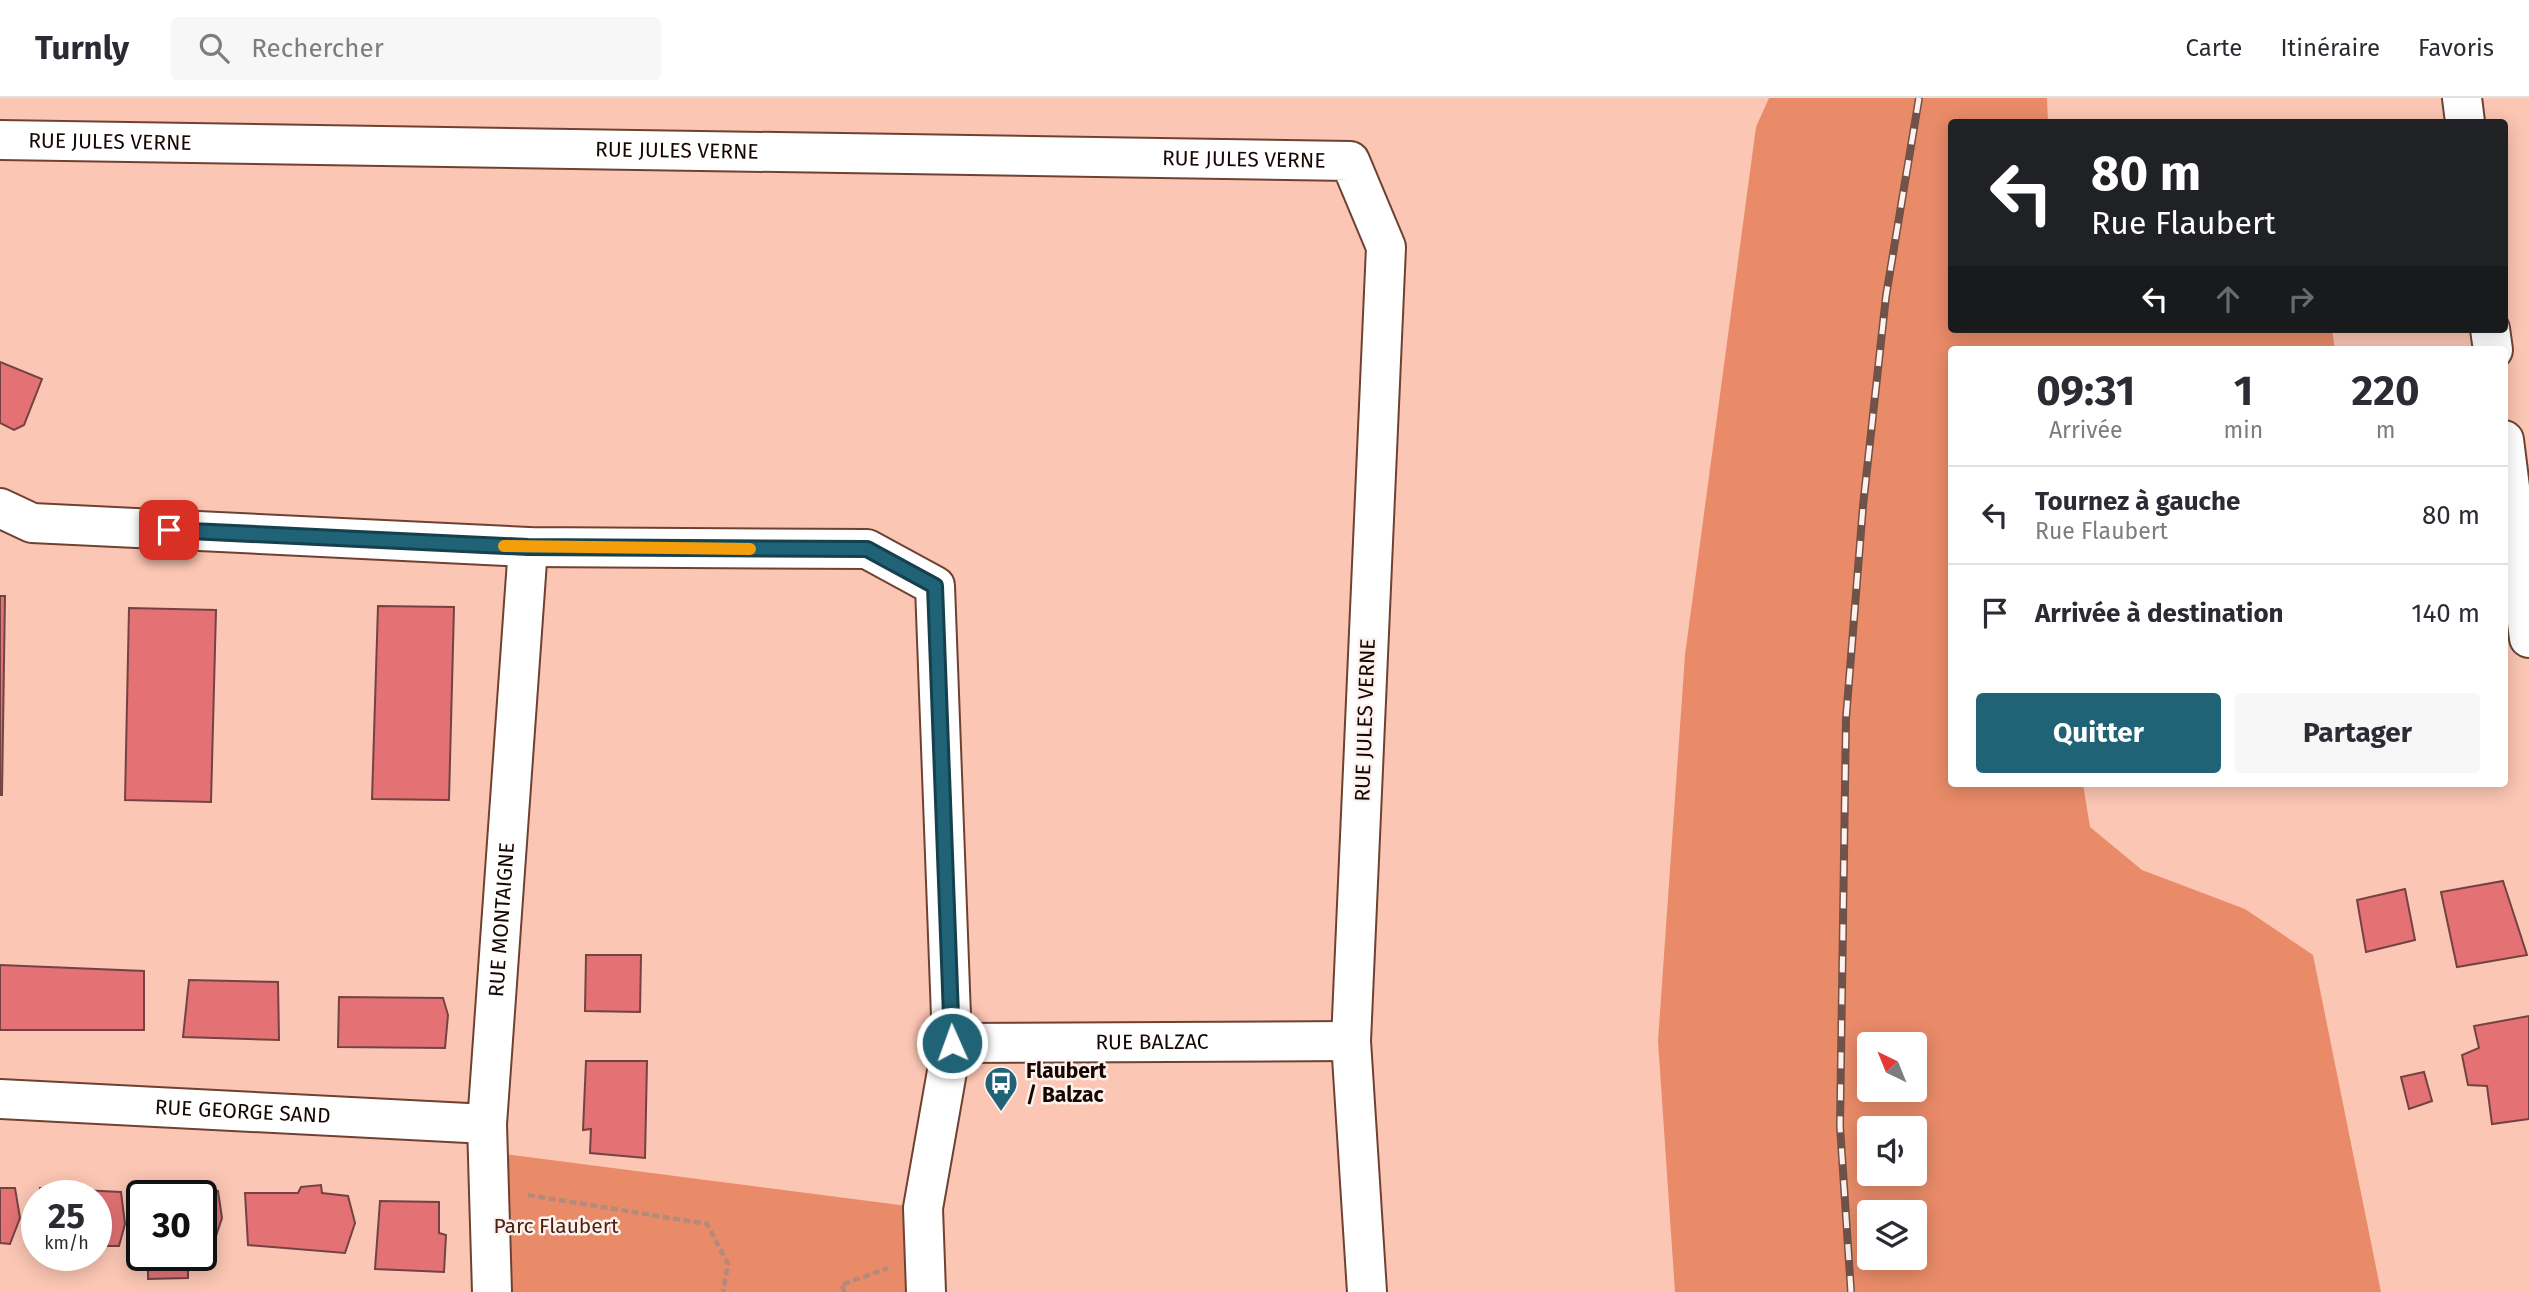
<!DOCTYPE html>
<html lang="fr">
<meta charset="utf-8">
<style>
body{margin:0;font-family:"Fira Sans",sans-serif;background:#f7f7f7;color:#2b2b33;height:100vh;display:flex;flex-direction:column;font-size:26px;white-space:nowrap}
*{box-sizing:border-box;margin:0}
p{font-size:23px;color:#7c7c81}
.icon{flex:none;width:38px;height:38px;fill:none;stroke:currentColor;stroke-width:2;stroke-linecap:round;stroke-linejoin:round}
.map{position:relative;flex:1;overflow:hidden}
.sheet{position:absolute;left:1948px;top:248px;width:560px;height:441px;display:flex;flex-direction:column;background:#fff;border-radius:7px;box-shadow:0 4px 18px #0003}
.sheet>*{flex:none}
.guide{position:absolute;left:1948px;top:21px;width:560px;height:214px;border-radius:7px;box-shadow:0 4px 18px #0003;background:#202124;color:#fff;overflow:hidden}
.needle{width:46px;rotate:317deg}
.fabs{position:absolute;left:1857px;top:934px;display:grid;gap:14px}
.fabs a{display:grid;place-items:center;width:70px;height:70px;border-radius:7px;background:#fff;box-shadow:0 4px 18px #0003;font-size:35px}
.speed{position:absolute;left:21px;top:1082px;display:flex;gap:14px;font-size:35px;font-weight:700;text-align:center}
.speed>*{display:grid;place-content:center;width:91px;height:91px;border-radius:50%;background:#fff;box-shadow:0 4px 18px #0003;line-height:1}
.speed small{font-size:18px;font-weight:400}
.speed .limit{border:4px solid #111;border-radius:10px;background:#fff;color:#111}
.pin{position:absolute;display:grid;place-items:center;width:60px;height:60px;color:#fff;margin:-30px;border-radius:14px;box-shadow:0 4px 10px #0006}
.me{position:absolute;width:77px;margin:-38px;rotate:358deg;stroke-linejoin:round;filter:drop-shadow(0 0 5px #0008)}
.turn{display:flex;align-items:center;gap:24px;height:147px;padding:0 28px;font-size:32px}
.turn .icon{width:91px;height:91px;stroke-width:2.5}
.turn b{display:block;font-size:49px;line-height:60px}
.lanes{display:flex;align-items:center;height:66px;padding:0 28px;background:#0003;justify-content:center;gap:35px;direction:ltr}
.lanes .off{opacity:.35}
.eta{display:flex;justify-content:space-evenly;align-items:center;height:119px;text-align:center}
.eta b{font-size:42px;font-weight:700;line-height:49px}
.cta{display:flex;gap:14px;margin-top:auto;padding:14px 28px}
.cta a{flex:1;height:80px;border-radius:7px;background:#206376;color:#fff;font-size:28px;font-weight:700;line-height:80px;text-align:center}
.cta a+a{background:#f7f7f7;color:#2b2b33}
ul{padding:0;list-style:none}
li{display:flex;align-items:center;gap:21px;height:98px;padding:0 28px;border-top:2px solid #e1e1e2}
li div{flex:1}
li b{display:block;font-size:26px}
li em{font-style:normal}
header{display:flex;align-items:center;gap:42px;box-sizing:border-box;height:98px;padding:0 35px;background:#fff;border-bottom:2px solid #e1e1e2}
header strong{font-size:33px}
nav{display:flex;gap:38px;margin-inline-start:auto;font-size:24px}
.search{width:490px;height:63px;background:#f7f7f7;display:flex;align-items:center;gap:18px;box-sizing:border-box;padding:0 24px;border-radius:7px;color:#7c7c81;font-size:26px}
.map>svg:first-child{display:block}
.green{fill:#e98b68;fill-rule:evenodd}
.building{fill:#e47274;stroke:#734343;stroke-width:2}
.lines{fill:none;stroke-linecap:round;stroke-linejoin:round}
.minor-casing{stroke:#6e4232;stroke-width:42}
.path{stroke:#b38a7b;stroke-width:4.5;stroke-dasharray:7 3.5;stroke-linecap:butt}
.minor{stroke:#fff;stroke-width:38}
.rail-casing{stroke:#715248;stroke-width:8}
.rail{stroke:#fdf2ee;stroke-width:5;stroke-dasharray:16;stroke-linecap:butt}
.route-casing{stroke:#15404d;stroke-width:18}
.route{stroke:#206376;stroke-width:12}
.slow{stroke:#f59e0b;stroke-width:12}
.labels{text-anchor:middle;stroke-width:5;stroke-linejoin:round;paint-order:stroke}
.street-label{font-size:21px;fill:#170602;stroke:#fdf2ee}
.poi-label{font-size:21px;font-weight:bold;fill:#170602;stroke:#fdf2ee;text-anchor:start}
.park-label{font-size:21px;fill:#4c2212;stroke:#fdf2ee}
</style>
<header>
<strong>Turnly</strong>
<div class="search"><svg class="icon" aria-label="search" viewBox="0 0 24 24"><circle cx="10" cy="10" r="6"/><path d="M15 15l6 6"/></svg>Rechercher</div>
<nav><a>Carte</a><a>Itinéraire</a><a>Favoris</a></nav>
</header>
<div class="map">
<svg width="2529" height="1194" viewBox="0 0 2529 1194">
<rect width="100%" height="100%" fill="#fbc6b3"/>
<g class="green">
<path d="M1769,0H2047L2048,24H1951V231H2332L2335,252H1951V686H2083L2090,729L2142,772L2245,811L2313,857L2381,1194H1675L1658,943L1685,557L1756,29ZM1869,947H1914V992H1869ZM1869,1031H1914V1076H1869ZM1869,1115H1914V1160H1869Z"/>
<polygon points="488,1054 923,1110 926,1194 492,1194"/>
</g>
<g class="building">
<polygon points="0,264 42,281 24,327 14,332 0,325"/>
<polygon points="0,498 5,498 2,697 0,697"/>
<polygon points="378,508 454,509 449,702 372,701"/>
<polygon points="129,510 216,512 211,704 125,702"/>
<polygon points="2503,783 2527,857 2457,869 2441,794"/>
<polygon points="2405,791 2415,842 2366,854 2357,802"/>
<polygon points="586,857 641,857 640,914 585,913"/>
<polygon points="0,867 144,873 144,932 0,932"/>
<polygon points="189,882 278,884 279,942 183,939"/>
<polygon points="339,899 443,900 448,917 445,950 338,949"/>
<polygon points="2529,918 2529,1021 2492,1026 2487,988 2468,987 2462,957 2479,950 2474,928"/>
<polygon points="586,963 647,963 645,1060 590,1055 591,1031 583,1032"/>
<polygon points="2424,974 2432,1003 2409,1011 2401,979"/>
<polygon points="321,1087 322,1095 348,1098 355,1125 345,1155 248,1147 245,1095 298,1095 301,1089"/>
<polygon points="0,1090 15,1090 20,1120 10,1146 0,1145"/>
<polygon points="40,1090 121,1094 125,1126 119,1148 96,1148 96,1097 39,1097"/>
<polygon points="171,1090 218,1093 222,1120 214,1144 211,1144 210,1164 188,1165 188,1180 148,1181 148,1157 201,1157 201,1097 172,1097"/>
<polygon points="380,1103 439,1104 439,1135 446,1137 444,1174 375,1171"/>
</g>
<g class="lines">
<defs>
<g id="minor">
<polyline points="2462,0 2465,24"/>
<path id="s1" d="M0,42L1350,63L1386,149L1351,943L1367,1194"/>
<polyline points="2490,231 2493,252"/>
<polyline points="2504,342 2529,540"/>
<polyline points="0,410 32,425 528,449 867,451 935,488 952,945 923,1110 926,1194"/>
<path id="s2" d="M952,945L1351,943"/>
<path id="s3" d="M0,1001L487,1026"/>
<path id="s4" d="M492,1194L487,1026L528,449"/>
</g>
</defs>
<use href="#minor" class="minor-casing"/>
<g class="path">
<polyline points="528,1097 707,1126 728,1166 723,1194"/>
<polyline points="845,1194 841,1187 888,1170"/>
</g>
<use href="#minor" class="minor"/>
<defs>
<polyline id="rail" points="1851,1194 1840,1028 1846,621 1863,408 1886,198 1919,0"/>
</defs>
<use href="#rail" class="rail-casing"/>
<use href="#rail" class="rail"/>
</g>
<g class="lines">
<defs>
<polyline id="route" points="169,432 528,449 867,451 935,488 952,945"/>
</defs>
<use href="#route" class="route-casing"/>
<use href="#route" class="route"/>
<polyline class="slow" points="504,448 750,451"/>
</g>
<defs>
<symbol id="bus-pin" viewBox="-11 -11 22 30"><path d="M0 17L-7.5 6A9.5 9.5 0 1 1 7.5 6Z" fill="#206376" stroke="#fdf2ee"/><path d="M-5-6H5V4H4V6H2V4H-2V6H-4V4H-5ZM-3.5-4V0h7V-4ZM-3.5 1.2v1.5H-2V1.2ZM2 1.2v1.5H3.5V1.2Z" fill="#fff"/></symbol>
</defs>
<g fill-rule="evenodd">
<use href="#bus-pin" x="982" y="966" width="38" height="52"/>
</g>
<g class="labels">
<g class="street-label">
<text dy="7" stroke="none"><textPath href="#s1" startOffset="110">RUE JULES VERNE</textPath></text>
<text dy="7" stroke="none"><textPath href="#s1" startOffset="677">RUE JULES VERNE</textPath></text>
<text dy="7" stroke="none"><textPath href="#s1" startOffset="1244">RUE JULES VERNE</textPath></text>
<text transform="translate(1365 622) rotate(-88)" y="7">RUE JULES VERNE</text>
<text dy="7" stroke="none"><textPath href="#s4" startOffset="373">RUE MONTAIGNE</textPath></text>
<text dy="7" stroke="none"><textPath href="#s2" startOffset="200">RUE BALZAC</textPath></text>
<text dy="7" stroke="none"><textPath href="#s3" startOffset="243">RUE GEORGE SAND</textPath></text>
</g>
<g class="poi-label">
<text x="1026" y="980">Flaubert<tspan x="1026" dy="24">/ Balzac</tspan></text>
</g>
<g class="park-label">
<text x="556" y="1135">Parc Flaubert</text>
</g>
</g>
</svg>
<div class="fabs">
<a><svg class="needle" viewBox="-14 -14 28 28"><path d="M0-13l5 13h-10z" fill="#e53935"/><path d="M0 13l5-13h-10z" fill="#7c7c81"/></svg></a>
<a><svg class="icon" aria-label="sound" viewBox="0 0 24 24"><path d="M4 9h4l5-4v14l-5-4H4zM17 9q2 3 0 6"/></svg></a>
<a><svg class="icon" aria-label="layers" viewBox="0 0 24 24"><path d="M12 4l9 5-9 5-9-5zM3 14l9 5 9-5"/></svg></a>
</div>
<div class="speed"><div>25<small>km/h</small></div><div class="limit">30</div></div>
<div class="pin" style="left:169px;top:432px;background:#d93025"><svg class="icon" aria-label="arrive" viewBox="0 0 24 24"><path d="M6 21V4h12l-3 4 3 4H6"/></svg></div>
<svg class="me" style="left:952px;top:945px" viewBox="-20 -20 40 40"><circle r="17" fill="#206376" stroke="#fff" stroke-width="3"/><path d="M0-11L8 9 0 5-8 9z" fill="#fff"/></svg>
<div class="guide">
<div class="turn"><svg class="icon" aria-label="left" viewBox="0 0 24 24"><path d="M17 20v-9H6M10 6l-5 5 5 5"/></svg><div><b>80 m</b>Rue Flaubert</div></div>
<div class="lanes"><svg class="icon" aria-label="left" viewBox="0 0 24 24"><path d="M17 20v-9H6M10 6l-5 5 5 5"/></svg><svg class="icon off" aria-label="ahead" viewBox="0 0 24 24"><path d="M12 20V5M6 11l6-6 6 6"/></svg><svg class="icon off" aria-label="right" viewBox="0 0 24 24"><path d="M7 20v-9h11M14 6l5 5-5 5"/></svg></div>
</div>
<section class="sheet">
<div class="eta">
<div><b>09:31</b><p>Arrivée</p></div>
<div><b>1</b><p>min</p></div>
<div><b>220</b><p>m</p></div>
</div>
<ul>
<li><svg class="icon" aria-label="left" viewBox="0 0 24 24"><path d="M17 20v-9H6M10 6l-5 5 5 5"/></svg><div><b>Tournez à gauche</b><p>Rue Flaubert</p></div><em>80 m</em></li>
<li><svg class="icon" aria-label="arrive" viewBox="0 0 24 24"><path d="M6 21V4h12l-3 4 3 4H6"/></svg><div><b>Arrivée à destination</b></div><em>140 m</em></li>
</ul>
<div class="cta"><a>Quitter</a><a>Partager</a></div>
</section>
</div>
